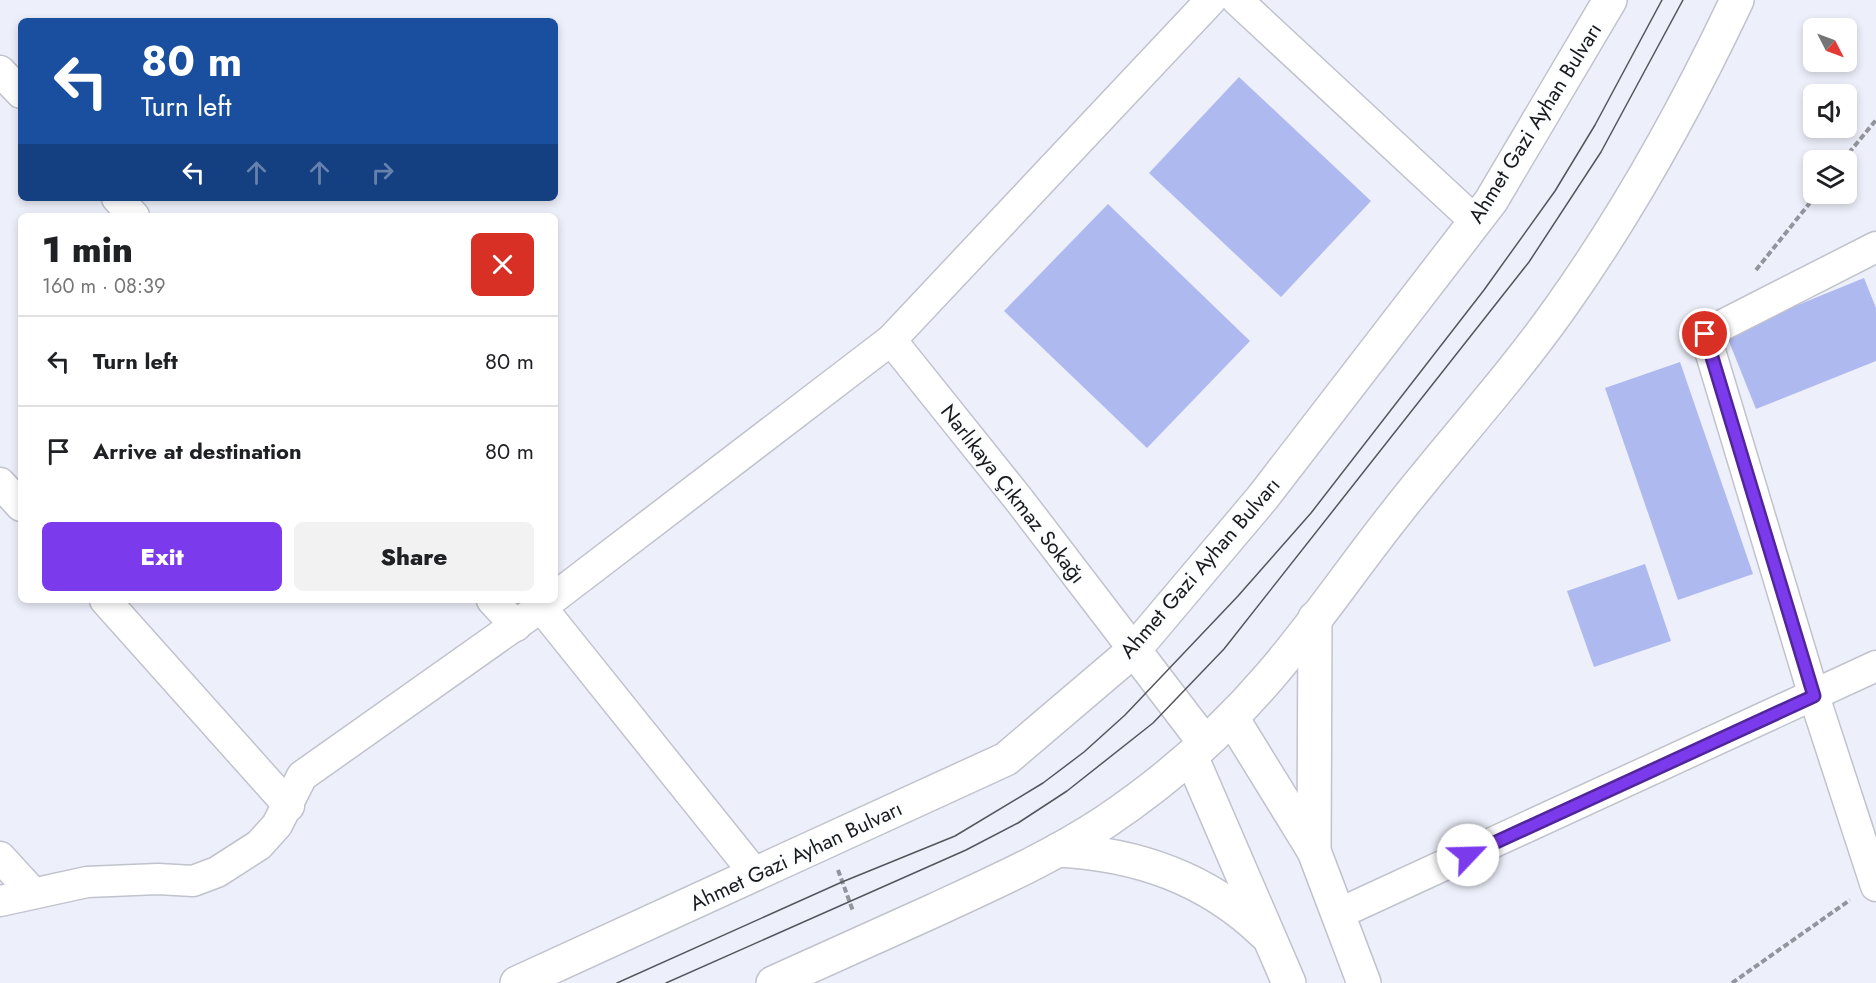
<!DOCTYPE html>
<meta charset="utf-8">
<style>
body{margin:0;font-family:Jost,sans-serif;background:#f2f2f2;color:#202124;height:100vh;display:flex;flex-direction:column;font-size:22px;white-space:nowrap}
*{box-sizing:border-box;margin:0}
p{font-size:20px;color:#757577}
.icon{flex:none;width:33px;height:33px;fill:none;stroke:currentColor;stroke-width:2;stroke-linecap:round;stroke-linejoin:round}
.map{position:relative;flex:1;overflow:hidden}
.sheet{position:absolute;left:18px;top:213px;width:540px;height:390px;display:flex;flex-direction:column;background:#fff;border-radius:9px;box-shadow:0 3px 9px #0003}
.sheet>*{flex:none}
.guide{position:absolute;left:18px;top:18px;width:540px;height:183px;border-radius:9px;box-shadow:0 3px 9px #0003;background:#1a4fa0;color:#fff;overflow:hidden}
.needle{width:39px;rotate:132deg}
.controls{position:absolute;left:1803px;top:18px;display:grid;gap:12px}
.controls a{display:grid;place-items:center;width:54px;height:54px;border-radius:9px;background:#fff;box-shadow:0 3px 9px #0003;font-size:30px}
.pin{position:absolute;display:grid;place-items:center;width:51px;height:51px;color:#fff;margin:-26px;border:3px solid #fff;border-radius:50%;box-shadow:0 2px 6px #0007}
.me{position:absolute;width:66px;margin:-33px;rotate:66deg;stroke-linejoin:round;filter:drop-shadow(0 0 4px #0008)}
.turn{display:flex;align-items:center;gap:21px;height:126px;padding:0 24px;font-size:27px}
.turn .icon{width:78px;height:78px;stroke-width:2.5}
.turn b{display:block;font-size:42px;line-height:51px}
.lanes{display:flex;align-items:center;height:57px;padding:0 24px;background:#0003;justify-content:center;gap:30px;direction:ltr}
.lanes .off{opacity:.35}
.round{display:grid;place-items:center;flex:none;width:63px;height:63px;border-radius:9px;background:#f2f2f2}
.head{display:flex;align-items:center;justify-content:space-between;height:102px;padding:0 24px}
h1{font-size:36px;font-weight:800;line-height:45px}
.action{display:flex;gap:12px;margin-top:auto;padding:12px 24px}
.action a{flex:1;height:69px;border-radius:9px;background:#7c3aed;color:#fff;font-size:24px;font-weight:800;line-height:69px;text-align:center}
.action a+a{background:#f2f2f2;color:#202124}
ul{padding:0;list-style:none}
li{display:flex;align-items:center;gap:18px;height:90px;padding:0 24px;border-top:2px solid #e0e0e0}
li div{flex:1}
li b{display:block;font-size:22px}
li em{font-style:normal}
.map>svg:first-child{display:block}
.building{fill:#aeb9f0}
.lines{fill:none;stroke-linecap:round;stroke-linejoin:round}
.minor-casing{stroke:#c0c3cd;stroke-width:33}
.tertiary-casing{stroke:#c0c3cd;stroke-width:36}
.primary-casing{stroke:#c0c3cd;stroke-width:36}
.path{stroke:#93959d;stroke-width:4;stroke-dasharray:6 3;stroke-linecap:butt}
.minor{stroke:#fff;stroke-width:30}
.tertiary{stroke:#fff;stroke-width:33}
.primary{stroke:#fff;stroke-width:33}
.tram{stroke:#54565b;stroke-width:1.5}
.route-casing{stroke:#51269a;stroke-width:15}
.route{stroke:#7c3aed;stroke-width:10}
.labels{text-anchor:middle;stroke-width:5;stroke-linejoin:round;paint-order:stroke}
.street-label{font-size:21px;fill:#191a1e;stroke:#fcfdff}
</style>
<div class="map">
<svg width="1876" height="983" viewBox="0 0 1876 983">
<rect width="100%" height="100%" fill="#edeffa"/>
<g class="building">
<polygon points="1239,77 1371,201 1281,297 1149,173"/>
<polygon points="1108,204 1250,341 1147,448 1004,311"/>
<polygon points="1864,278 1876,308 1876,361 1756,409 1726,334"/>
<polygon points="1680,362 1753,574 1678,600 1605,388"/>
<polygon points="1645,564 1671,641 1594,667 1567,591"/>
</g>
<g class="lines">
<defs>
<g id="minor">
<polyline points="1237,0 1475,221"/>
<polyline points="0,71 21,93"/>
<polyline points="117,198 134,216"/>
<polyline points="1876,247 1705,334 1814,696 1876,886"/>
<polyline points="891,340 1020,501 1134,650"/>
<polyline points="0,483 21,506"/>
<polyline points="555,597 891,340 1211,0"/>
<polyline points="105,600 289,806"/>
<polyline points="492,600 516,626"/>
<polyline points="541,607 756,875"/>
<polyline points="0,857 33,893"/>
<polyline points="0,901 87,882 158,879 193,881 217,872 259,845 277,825 302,776 551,600"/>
<polyline points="1338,914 1876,666"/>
</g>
<g id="tertiary">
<polyline points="1232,718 1314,851 1364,983"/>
<polyline points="1191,756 1289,983"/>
<path d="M1058,850C1137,854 1207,878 1265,934"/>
<polyline points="1314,851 1315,618"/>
</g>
<g id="primary">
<polyline points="1134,650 1205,743"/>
<polyline points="517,983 1006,759 1134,650 1263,497 1491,201 1610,0"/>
<path d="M773,983C827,959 881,934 935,910C993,883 1052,857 1105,822C1166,781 1222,732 1270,676C1315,624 1353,567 1396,513C1450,444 1509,380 1560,308C1629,211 1686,108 1737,0"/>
</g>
</defs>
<use href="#minor" class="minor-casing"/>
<use href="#tertiary" class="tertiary-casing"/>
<use href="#primary" class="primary-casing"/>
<g class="path">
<polyline points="1843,160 1876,120"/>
<polyline points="1756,270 1817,194"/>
<polyline points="838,870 853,911"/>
<polyline points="1732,983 1850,900"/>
</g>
<use href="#minor" class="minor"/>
<use href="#tertiary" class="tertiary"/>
<use href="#primary" class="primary"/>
<g class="tram">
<polyline points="617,983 842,882 955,836 1043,783 1084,752 1125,715 1238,596 1311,513 1484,290 1555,191 1595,125 1662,0"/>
<polyline points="666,983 966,850 1018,823 1067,791 1153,723 1224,649 1529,262 1601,152 1683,0"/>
</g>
</g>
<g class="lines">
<defs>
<polyline id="route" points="1468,855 1814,696 1705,334"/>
</defs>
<use href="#route" class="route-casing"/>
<use href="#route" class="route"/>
</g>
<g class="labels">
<g class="street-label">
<text transform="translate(1535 123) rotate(-58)" y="7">Ahmet Gazi Ayhan Bulvarı</text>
<text transform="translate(1013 494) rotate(52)" y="7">Narlıkaya Çıkmaz Sokağı</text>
<text transform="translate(1200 568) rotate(-49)" y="7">Ahmet Gazi Ayhan Bulvarı</text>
<text transform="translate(796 856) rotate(-25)" y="7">Ahmet Gazi Ayhan Bulvarı</text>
</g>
</g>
</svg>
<div class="controls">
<a><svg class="needle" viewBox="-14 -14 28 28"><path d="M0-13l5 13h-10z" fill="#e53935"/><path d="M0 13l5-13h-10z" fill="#757577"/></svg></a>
<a><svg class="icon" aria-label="sound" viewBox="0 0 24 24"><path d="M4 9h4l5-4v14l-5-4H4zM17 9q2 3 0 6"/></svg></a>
<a><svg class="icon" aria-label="layers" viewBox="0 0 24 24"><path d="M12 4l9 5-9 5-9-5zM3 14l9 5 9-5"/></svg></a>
</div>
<div class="pin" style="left:1705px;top:334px;background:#d93025"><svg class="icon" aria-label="arrive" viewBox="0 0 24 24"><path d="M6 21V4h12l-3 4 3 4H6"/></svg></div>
<svg class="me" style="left:1468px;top:855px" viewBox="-20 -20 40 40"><circle r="19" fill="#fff"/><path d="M0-13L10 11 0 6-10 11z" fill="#7c3aed"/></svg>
<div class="guide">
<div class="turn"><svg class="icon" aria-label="left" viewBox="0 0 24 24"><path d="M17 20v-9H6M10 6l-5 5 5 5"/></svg><div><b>80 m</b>Turn left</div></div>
<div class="lanes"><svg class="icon" aria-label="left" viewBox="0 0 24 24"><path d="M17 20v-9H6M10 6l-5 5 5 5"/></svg><svg class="icon off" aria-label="ahead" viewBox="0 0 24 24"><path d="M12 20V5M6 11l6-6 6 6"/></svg><svg class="icon off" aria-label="ahead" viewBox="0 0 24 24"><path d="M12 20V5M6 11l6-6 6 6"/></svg><svg class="icon off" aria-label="right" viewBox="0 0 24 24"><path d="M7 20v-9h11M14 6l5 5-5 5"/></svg></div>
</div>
<section class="sheet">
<div class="head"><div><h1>1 min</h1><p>160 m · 08:39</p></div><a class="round" style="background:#d93025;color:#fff"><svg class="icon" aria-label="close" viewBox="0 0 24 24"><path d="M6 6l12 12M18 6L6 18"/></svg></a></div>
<ul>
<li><svg class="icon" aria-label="left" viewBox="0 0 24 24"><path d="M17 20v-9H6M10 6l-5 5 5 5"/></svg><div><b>Turn left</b></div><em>80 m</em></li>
<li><svg class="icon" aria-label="arrive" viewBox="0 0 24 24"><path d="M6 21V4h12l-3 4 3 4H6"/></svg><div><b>Arrive at destination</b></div><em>80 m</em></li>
</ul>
<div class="action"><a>Exit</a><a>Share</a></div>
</section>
</div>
